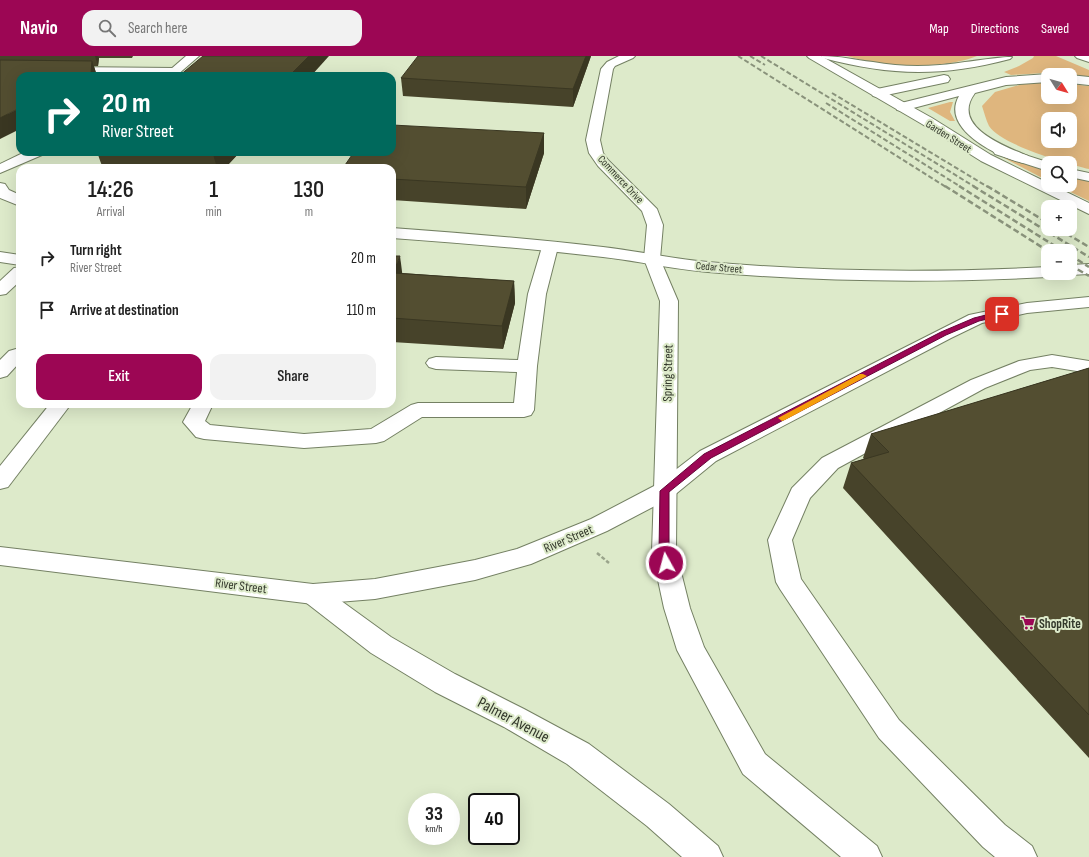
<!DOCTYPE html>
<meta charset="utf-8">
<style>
body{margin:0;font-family:"Sofia Sans Condensed",sans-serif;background:#f2f2f2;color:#222;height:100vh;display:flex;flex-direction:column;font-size:15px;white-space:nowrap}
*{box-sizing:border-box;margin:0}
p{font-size:13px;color:#767676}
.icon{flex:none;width:22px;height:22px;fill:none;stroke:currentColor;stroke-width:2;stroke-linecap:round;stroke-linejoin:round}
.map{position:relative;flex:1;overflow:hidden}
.panel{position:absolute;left:16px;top:108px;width:380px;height:244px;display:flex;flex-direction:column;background:#fff;border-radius:12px;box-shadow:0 4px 16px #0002}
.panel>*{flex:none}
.top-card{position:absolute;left:16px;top:16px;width:380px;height:84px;border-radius:12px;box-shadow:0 4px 16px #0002;background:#00695c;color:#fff;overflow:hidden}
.needle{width:26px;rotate:127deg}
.buttons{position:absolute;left:1041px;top:12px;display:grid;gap:8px}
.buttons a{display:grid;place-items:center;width:36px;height:36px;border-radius:8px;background:#fff;box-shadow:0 4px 16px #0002;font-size:20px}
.speed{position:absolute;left:408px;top:737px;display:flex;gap:8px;font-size:20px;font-weight:700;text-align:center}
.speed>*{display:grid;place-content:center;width:52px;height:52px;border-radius:50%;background:#fff;box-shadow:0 4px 16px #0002;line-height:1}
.speed small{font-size:10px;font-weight:400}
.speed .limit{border:2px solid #111;border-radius:6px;background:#fff;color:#111}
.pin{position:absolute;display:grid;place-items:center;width:34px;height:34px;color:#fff;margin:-17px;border-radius:8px;box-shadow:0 2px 6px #0006}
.me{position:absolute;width:44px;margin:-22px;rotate:353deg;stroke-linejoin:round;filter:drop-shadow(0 0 3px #0008)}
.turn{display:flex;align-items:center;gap:14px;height:84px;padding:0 20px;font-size:18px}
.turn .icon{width:52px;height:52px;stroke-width:2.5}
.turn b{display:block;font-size:28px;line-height:34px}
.eta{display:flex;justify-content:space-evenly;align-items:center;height:68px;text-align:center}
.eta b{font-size:24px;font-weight:600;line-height:28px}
.primary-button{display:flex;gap:8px;margin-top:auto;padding:8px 20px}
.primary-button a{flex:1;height:46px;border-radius:12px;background:#9c0654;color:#fff;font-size:16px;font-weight:600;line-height:46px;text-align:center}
.primary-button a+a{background:#f2f2f2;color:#222}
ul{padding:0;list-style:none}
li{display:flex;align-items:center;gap:12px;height:52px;padding:0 20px}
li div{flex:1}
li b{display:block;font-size:15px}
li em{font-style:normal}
header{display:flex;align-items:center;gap:24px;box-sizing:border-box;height:56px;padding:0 20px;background:#9c0654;color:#fff}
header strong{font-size:19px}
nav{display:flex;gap:22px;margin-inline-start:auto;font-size:14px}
.search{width:280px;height:36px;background:#f2f2f2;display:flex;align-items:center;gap:10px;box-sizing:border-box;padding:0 14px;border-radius:12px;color:#767676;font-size:15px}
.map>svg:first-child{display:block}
.green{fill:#dfb67e;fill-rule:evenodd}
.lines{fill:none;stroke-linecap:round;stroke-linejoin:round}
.minor-casing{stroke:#748063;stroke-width:2}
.major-casing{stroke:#748063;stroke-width:2}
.highway-casing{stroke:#748063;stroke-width:2}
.path{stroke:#9aa48b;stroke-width:2.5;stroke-dasharray:4 2;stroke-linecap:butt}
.minor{fill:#fff;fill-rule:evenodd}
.major{fill:#fff;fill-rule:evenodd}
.highway{fill:#fff;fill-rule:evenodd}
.rail-far1{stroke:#89927b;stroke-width:2;stroke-dasharray:5 2.5;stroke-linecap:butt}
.rail{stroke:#89927b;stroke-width:2.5;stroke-dasharray:6 3;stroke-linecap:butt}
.wall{fill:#47432a}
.shaded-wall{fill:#3a3722}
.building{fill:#534e31;stroke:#3a3722}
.route{fill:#9c0654;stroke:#650437}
.slow{fill:#f59e0b}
.labels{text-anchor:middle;stroke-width:4;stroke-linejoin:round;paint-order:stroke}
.far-street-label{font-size:11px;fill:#33382b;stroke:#ddeaca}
.street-label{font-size:13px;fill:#33382b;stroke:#ddeaca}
.poi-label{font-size:13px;font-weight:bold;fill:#33382b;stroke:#ddeaca;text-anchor:start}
.near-street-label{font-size:16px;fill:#33382b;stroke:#ddeaca}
</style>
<header>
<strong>Navio</strong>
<div class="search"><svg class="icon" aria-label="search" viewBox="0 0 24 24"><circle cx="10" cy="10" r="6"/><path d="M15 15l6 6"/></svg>Search here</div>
<nav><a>Map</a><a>Directions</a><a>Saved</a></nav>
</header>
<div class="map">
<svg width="1089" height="801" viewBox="0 0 1089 801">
<rect width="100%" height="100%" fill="#ddeaca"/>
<g class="green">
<path d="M847,0H977C944,14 881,11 847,0Z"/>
<polygon points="1034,0 1056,0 1089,14 1089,21 1044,17 1011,19 1004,16 1019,10 1033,2"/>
<path d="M1026,27H1048V41H1070V28L1089,30V113C1068,108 1001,89 989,70C986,64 984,56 982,50L995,36ZM1048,63H1070V85H1048Z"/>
<polygon points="950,46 953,46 950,56 955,65 950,65 928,52"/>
<polygon points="1002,101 1048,115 1048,125"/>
<polygon points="1070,121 1089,125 1089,145 1056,129 1070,129"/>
</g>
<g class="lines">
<defs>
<g id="minor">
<polygon points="619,0 635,0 633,2 615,10 613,13 600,84 603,97 608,104 657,153 663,169 660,203 678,245 676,496 690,552 704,591 765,698 877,790 882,801 841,801 743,718 677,594 664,552 652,496 660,245 644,203 647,169 642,155 598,110 589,97 586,84 601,13 607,6"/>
<polygon points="65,11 175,12 179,13 181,16 179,19 175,20 61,18 59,15 61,12"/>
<polygon points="550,186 556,187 558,191 546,238 537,310 534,354 531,359 524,361 422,361 384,385 376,387 304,392 204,383 196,381 183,366 193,348 213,348 205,365 210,369 304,378 371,373 411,349 418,347 514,347 517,316 436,313 429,311 426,307 429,303 436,301 518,304 528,238 542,191 544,187"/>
<polygon points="0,196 20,199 20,209 0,206"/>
<polygon points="20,211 20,225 6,238 0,239 0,225 14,212"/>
<polygon points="16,293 20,293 20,306 7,320 0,322 0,304 9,295"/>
<polygon points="1052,299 1089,305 1089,317 1052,311 1030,314 985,332 838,412 810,442 792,484 801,523 899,664 1005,769 1032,790 1037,801 995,801 983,791 879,682 780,533 776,526 768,484 792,432 822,402 971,324 1019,305"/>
<polygon points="50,348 71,348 8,431 0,433 0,410"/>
<polygon points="313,528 322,531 391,581 455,618 524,653 589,688 669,748 718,790 723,801 682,801 647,770 567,708 504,671 435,636 371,597 304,545 300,538 304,531"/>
</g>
<g id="major">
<polygon points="186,0 199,0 176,20 163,20"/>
<polygon points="807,0 821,0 932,62 991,99 1048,127 1048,129 1052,129 1089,147 1089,158 981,105 922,68 809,2"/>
<polygon points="1000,91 1050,107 1048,107 1048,115 995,98 993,95 995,92"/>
<polygon points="25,96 44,96 42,99 0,117 0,108"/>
<polygon points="1070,113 1089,117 1089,125 1070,121"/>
<polygon points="0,127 5,128 9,134 20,139 20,150 0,142"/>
<path d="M392,172C462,177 533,183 603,191C638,195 672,203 708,206C821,216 935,217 1048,211V217H1056L1054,220L1048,221C935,227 821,226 708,216C672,213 638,205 603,201C533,193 462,187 392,182Z"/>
<polygon points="1089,208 1089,218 1070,219 1063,217 1070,217 1070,209"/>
<polygon points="1089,241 1089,251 1027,257 982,267 951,282 716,405 672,441 607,475 531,508 475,524 375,543 313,548 0,509 0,491 313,528 375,523 475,504 517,493 591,463 656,429 700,395 969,259 1027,247"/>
</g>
<g id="highway">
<path d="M821,0C841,0 854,4 873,6C895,10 917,11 940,9C955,8 1002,0 1012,1L1010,3C942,21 891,20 823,2Z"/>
<polygon points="1075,0 1089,0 1089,6 1077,2"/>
<path d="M1048,18L1051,19H1048V26L1006,29L975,37C950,70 1004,90 1028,100L1030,103L1028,106L1023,107C998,101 940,73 959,40L902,55L897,54L896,51L897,48L1006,21Z"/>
<polygon points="944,19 948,20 950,23 948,26 877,41 873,40 871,37 873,34 877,33"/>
<polygon points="1070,19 1089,21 1089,29 1070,27"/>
</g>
</defs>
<use href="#minor" class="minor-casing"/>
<use href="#major" class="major-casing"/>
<use href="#highway" class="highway-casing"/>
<polyline class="path" points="597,497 609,507"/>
<use href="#minor" class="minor"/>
<use href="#major" class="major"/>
<use href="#highway" class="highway"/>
<g class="rail-far1">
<polyline points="738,0 946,131"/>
<polyline points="750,0 765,9"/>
<polyline points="761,0 975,131"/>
<polyline points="832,37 988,131"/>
<polyline points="826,47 961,131"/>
</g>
<g class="rail">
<polyline points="945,130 1048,195"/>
<polyline points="959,130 1063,195"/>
<polyline points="973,130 1089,201"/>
<polyline points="987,130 1048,167"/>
<polyline points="1059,173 1089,191"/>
<polyline points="1070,199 1089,211"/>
<polyline points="1070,209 1089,220"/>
</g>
</g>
<g class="wall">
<polygon points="0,0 133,0 132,2 99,2 98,10 94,10 97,20 20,20 0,83"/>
<polygon points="591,0 573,51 403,40 401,22"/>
<polygon points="544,77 544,97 526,153 392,144 392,112"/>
<polygon points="97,96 240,96 225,112 122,112 102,110"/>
<polygon points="392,200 402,217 514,225 515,247 503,293 392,286"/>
<polygon points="1089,312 1089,702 843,432 851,407 864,403 863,402 871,378"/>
</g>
<g class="shaded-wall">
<polygon points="95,0 98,0 99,2 98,10"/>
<polygon points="309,0 329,0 311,20 289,20"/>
<polygon points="586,0 591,0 573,51 573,33"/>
<polygon points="92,5 97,20 85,20"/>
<polygon points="20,52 20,73 0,83 0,62"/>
<polygon points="544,77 544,97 526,153 526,131"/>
<polygon points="215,96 240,96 225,112 217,112 213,98"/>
<polygon points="400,200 403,223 393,217"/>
<polygon points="514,225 515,247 503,293 502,270"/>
</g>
<g class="building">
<polygon points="203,0 309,0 289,20 179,20"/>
<polygon points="418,0 586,0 573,33 401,22"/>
<polygon points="0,4 92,5 91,17 85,20 20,20 20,52 0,62"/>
<polygon points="392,69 544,77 526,131 392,123 392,112 343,112 354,96 392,96"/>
<polygon points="183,96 215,96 213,98"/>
<polygon points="392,200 400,200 393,217 514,225 502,270 392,262"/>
<polygon points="1089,312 1089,659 851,407 889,396 871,378"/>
</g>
<polygon class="route" points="1002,255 1004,256 1004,259 979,265 946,279 711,402 669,436 669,496 672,507 670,509 663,509 659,496 660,435 704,398 941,276 974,262"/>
<polygon class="slow" points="860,318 863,318 867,320 785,364 782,365 778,362"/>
<defs>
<symbol id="supermarket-bare" viewBox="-9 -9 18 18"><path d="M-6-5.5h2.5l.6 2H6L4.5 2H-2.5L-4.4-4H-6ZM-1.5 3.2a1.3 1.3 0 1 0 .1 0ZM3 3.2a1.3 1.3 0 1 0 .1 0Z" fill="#9c0654" stroke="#ddeaca" stroke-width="2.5" paint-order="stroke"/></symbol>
</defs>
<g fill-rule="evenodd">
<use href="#supermarket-bare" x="1018" y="557" width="20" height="20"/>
</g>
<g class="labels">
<g class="far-street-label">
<text transform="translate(949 80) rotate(32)" y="4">Garden Street</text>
<text transform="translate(621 123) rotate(47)" y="4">Commerce Drive</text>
<text transform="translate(719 211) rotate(5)" y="4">Cedar Street</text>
</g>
<g class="street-label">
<text transform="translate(667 317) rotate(-89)" y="5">Spring Street</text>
<text transform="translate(568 482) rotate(-23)" y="5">River Street</text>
<text transform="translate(241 529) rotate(7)" y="5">River Street</text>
</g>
<g class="poi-label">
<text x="1039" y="572">ShopRite</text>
</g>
<g class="near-street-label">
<text transform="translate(514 663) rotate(28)" y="6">Palmer Avenue</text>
</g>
</g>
</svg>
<div class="buttons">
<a><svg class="needle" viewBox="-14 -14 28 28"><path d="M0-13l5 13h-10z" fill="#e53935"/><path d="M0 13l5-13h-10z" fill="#767676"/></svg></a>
<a><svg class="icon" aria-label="sound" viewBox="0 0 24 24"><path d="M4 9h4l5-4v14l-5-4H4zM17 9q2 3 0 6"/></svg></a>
<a><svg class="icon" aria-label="search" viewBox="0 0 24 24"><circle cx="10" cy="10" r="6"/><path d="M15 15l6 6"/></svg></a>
<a>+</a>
<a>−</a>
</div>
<div class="speed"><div>33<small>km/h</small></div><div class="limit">40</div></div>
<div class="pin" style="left:1002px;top:258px;background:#d93025"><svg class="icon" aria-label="arrive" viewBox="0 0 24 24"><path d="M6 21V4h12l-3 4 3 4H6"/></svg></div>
<svg class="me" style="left:666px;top:507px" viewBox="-20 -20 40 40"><circle r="17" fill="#9c0654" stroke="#fff" stroke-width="3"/><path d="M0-11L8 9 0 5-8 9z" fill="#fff"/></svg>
<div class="top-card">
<div class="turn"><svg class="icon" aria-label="right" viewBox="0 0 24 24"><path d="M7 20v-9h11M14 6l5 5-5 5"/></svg><div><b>20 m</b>River Street</div></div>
</div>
<section class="panel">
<div class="eta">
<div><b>14:26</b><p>Arrival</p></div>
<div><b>1</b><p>min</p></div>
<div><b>130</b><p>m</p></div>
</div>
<ul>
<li><svg class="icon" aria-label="right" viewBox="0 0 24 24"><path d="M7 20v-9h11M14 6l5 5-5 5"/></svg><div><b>Turn right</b><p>River Street</p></div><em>20 m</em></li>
<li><svg class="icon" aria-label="arrive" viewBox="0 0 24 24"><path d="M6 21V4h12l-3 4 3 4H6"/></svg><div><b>Arrive at destination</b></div><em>110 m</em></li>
</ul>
<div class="primary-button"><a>Exit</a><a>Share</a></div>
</section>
</div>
